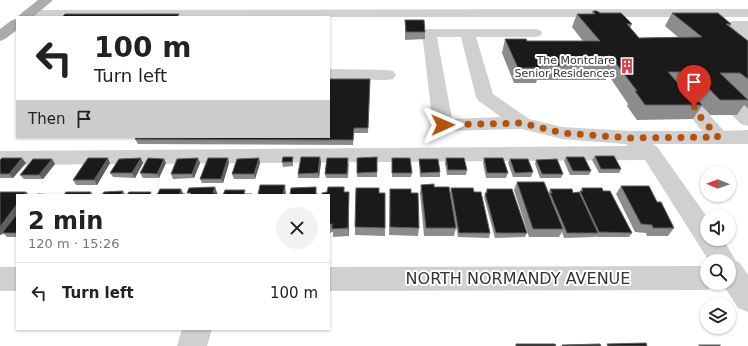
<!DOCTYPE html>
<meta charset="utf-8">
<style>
body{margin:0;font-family:"DejaVu Sans",sans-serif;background:#f2f2f2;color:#222;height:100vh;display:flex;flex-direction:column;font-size:15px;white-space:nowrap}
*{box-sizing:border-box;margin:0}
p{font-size:13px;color:#767676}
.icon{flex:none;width:22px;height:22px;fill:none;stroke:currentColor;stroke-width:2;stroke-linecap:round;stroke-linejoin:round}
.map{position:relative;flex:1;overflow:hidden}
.drawer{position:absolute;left:16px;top:194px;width:314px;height:136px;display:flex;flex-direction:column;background:#fff;border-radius:0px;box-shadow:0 1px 3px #0004}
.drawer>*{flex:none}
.top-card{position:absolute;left:16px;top:16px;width:314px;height:122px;border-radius:0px;box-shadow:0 1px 3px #0004;background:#fff;color:#222;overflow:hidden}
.needle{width:26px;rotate:271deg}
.fabs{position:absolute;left:700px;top:166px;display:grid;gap:8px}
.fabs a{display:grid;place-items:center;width:36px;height:36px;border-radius:50%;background:#fff;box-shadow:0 1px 3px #0004;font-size:20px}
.pin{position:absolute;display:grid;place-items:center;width:34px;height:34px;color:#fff;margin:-41px -17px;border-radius:50% 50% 50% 0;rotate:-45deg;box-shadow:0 0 4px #0007}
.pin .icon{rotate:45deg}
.me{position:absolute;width:44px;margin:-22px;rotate:89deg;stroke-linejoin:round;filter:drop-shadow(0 0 3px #0008)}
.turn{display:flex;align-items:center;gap:14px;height:84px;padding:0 12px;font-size:18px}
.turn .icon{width:52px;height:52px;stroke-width:2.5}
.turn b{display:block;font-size:28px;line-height:34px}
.then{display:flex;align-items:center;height:38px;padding:0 12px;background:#0003;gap:8px;font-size:15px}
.round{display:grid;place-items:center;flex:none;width:42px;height:42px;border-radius:21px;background:#f2f2f2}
.overview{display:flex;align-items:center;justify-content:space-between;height:68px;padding:0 12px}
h1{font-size:24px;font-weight:700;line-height:30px}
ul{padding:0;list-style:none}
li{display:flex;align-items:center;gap:12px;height:60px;padding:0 12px;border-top:1px solid #e0e0e0}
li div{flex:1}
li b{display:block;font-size:15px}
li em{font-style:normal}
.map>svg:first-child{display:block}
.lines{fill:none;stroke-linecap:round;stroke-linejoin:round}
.minor{fill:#d0d0d0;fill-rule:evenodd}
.major{fill:#ababab;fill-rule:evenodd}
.wall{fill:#8c8c8c;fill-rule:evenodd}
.shaded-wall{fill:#5f5f5f}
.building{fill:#1a1a1a;stroke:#5f5f5f}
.route{stroke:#b45309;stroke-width:7;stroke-dasharray:0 12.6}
.labels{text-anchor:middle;stroke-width:4;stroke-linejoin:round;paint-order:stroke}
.far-poi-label{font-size:11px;fill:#333;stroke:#fff;text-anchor:end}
.near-street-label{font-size:16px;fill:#333;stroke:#fff}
</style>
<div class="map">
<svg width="748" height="346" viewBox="0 0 748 346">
<rect width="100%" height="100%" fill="#fff"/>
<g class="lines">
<g class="minor">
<polygon points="748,9 748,17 23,17 21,14 23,11 28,10"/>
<polygon points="734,21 748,21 748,42 743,40 727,25 729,22"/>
<path d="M429,29H535L540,30L542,33L540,36L535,37H476L493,94L529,119L562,127L631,131H702L684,108L687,102L701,99L708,101L710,105L708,109L705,110L724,131L748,130V144H653L658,148L707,217V239H723L736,261L739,262L748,275V312L738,308L722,283H729V261H709L645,160L0,165V151L628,146L626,144L562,139L522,129L443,131L436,129L433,125L422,33L424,30ZM437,37H461L476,97L479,101L501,117L452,119Z"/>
<polygon points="329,69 387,70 393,71 396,75 393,79 387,80 329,79"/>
<polygon points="727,98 744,105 748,109 748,126 741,124 730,113 720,108 718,104 720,100"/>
<polygon points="707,266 707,283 718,283 717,286 707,290 329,291 329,267"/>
<rect x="0" y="267" width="17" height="24"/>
<polygon points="182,329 212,329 207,346 177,346"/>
</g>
<g class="major">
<polygon points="38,0 53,0 33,17 17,17"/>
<polygon points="17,19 17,30 5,39 0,41 0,29 12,20"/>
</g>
</g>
<g class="wall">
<path d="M593,11L632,24L630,28L639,38L678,37L665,26L672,13L731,24L730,26L748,41V109L744,105L737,115H710L702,106L693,119L637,120L627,106L628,104L609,76H608L606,80H537L536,83H514L502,53L505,39L527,41H583L572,27L577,14H591ZM681,87H684L688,91H685Z"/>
<polygon points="405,20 425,32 425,39 405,40"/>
<polygon points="370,79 368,133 354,133 353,145 138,144 135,139"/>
<polygon points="595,156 621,169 619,173 599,173 592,160"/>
<polygon points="293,157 293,166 283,167 282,162"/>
<polygon points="377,157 377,177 357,177 357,173"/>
<polygon points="566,157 591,171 589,175 570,175 564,161"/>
<polygon points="198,158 200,163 194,178 173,179 171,174"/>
<polygon points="228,158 229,163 223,183 202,183 200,179"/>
<polygon points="259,158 260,163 255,179 234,179 232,174"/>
<polygon points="392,158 412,173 411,177 392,177"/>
<polygon points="446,158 467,170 466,175 447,175 445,163"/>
<polygon points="484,158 508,173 506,178 486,178 483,163"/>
<polygon points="52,159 55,164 43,179 24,179 20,175"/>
<polygon points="419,159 440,172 440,177 420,177 419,163"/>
<polygon points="510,159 533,172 531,177 513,177 508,163"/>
<polygon points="0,160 26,163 13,178 0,178"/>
<polygon points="536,160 563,174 561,178 540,178 535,164"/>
<polygon points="321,162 319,178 298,178 298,174"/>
<polygon points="110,163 97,185 76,185 73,180"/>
<polygon points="143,163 135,178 113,177 110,173"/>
<polygon points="166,163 159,178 143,178 140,173"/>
<polygon points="349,163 348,178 326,178 325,174"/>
<polygon points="517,182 549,192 550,189 573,193 579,193 582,188 603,191 632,233 629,237 597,237 596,236 595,237 564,238 562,232 559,237 529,237 514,190"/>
<polygon points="421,185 434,187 456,228 454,236 424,236 420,193"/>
<polygon points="621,186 657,202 674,228 668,236 647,236 646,233 635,232 616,194"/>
<polygon points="451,188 474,192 490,233 489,238 458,237 450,193"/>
<polygon points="390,189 411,193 419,228 418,236 389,235"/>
<polygon points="487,189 527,233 525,237 495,238 484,197"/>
<polygon points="0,192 26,192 29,195 17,195 17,237 7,237 3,233 1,235 0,235"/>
<polygon points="345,192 349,192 349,236 333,237 333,232 329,233 329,195"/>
<polygon points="379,193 385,228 385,236 355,235 355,227"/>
</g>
<g class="shaded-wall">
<polygon points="320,157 321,162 319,178 318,173"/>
<polygon points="22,158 26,163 13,178 9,174"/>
<polygon points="108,158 110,163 97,185 94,180"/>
<polygon points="141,158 143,163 135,178 132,173"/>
<polygon points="198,158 200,163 194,178 192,174"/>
<polygon points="228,158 229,163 223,183 221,179"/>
<polygon points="259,158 260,163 255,179 254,174"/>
<polygon points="52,159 55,164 43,179 39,175"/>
<polygon points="164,159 166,163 159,178 157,174"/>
<polygon points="285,185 286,195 283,195"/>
<polygon points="215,187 218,195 214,195 213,193"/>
<polygon points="181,189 184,195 180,194"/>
<polygon points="123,191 125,195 121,195"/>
<polygon points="26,192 29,195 24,195"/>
<polygon points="91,192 93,195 89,195"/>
<polygon points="349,192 349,236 348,228"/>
<polygon points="17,204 17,214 1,235 0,234 0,227"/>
</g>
<g class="building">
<polygon points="593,11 597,11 600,13 621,13 632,24 627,24 639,38 702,37 672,13 718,13 731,24 726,24 748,41 748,79 740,73 720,73 748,100 720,100 693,72 668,72 685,91 690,91 702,105 645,105 635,91 637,91 615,62 610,62 612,65 539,66 541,68 518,68 505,39 526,39 527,41 600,41 577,14 595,14"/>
<polygon points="65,14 179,14 177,17 62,17"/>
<polygon points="405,20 424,20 425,32 406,32"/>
<polygon points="329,79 370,79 368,128 354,128 353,140 135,139 137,137 329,137"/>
<polygon points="595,156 614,156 621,169 601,169"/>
<polygon points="283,157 293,157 292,162 282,162"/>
<polygon points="301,157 320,157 318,173 298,174"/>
<polygon points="377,157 377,172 357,173 357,158"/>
<polygon points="566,157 584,157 591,171 573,171"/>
<polygon points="2,158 22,158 9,174 0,174 0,160"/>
<polygon points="88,158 108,158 94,180 73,180"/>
<polygon points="141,158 132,173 110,173 119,159"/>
<polygon points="148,158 164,159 157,174 140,173"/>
<polygon points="198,158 192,174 171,174 177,159"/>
<polygon points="208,158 228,158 221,179 200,179"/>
<polygon points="259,158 254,174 232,174 237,159"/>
<polygon points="327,158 348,158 347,174 325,174"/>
<polygon points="392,158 410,158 412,173 392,173"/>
<polygon points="446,158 464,158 467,170 448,170"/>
<polygon points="484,158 503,158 508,173 487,173"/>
<polygon points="33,159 52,159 39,175 20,175"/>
<polygon points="419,159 438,159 440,172 421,173"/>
<polygon points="510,159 528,159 533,172 515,173"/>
<polygon points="557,159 563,174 542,174 536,160"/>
<polygon points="517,182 544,182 563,229 533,229"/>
<polygon points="434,184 434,187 449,187 456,228 426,228 421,185"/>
<polygon points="260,185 285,185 283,195 255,195 258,195"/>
<polygon points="621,186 649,186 657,202 661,202 674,228 653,228 652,225 641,224"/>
<polygon points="215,187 213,193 216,193 216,195 190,195 191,193 187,193 189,188"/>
<polygon points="316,187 316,194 318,194 318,195 290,195 291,188"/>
<polygon points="328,187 344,187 344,192 349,192 348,228 332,229 332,224 329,224 329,195 322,195 322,193 327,192"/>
<polygon points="356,188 379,188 379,193 385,193 385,228 355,227"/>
<polygon points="451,188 473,188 474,192 481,192 490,233 459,233"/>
<polygon points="582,188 602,188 603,191 610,191 632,233 599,232 580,191 583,191"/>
<polygon points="160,189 181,189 180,194 185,194 185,195 157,195"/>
<polygon points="390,189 411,189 411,193 418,193 419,228 390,227"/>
<polygon points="487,189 512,189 527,233 496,233 485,193 487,193"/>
<polygon points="550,189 572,189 573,193 579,192 598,233 567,233 550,193 552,193"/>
<polygon points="225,190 245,190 244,194 252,194 251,195 223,195"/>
<polygon points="123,191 121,195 102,195 104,192"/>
<polygon points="0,192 26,192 24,195 17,195 17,204 0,227"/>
<polygon points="66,192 91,192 89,195 64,195"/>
<polygon points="129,192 151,192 150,195 127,195"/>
<polygon points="37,194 57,195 36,195"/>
<polygon points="17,214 17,233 2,233"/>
<polygon points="646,343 647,346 608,346 607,344"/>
<polygon points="516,344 555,344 556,346 516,346"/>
<polygon points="600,344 601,346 563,346 562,345"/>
<rect x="699" y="345" width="21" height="1"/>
</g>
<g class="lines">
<polyline class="route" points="443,125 522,123 562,133 631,138 718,137 696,112 694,106"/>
</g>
<defs>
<symbol id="building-bare" viewBox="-9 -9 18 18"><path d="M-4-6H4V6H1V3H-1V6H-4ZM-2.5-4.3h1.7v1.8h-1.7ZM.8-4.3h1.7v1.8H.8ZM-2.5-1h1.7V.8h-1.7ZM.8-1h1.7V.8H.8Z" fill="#e63946" stroke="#fff" stroke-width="2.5" paint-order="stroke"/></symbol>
</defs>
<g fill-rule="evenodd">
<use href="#building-bare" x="616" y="55" width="22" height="22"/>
</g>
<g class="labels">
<g class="far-poi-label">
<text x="615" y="64">The Montclare<tspan x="615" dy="13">Senior Residences</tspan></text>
</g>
<g class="near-street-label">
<text x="518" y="284">NORTH NORMANDY AVENUE</text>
</g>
</g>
</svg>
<div class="fabs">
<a><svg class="needle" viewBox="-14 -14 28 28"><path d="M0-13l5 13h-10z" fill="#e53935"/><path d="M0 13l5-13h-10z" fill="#767676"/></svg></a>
<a><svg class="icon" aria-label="sound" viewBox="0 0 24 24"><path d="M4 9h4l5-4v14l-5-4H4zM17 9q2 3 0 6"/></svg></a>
<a><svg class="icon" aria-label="search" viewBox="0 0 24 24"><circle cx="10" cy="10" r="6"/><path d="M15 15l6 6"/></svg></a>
<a><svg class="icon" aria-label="layers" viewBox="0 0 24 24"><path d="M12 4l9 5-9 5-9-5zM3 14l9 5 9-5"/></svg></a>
</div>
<div class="pin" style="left:694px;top:106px;background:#d93025"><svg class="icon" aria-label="arrive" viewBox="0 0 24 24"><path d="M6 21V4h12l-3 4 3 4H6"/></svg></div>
<svg class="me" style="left:443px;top:125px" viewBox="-20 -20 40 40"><path d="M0-17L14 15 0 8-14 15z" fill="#b45309" stroke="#fff" stroke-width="4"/></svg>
<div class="top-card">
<div class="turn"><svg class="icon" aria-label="left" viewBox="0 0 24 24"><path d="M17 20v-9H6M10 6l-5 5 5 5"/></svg><div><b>100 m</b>Turn left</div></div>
<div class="then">Then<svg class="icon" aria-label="arrive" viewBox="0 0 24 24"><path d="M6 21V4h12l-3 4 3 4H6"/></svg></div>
</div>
<section class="drawer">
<div class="overview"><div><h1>2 min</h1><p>120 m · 15:26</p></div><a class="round"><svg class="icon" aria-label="close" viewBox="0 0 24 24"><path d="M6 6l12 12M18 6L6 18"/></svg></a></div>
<ul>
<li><svg class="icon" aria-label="left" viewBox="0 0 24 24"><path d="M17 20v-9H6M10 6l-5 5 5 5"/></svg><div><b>Turn left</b></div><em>100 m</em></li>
</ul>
</section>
</div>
